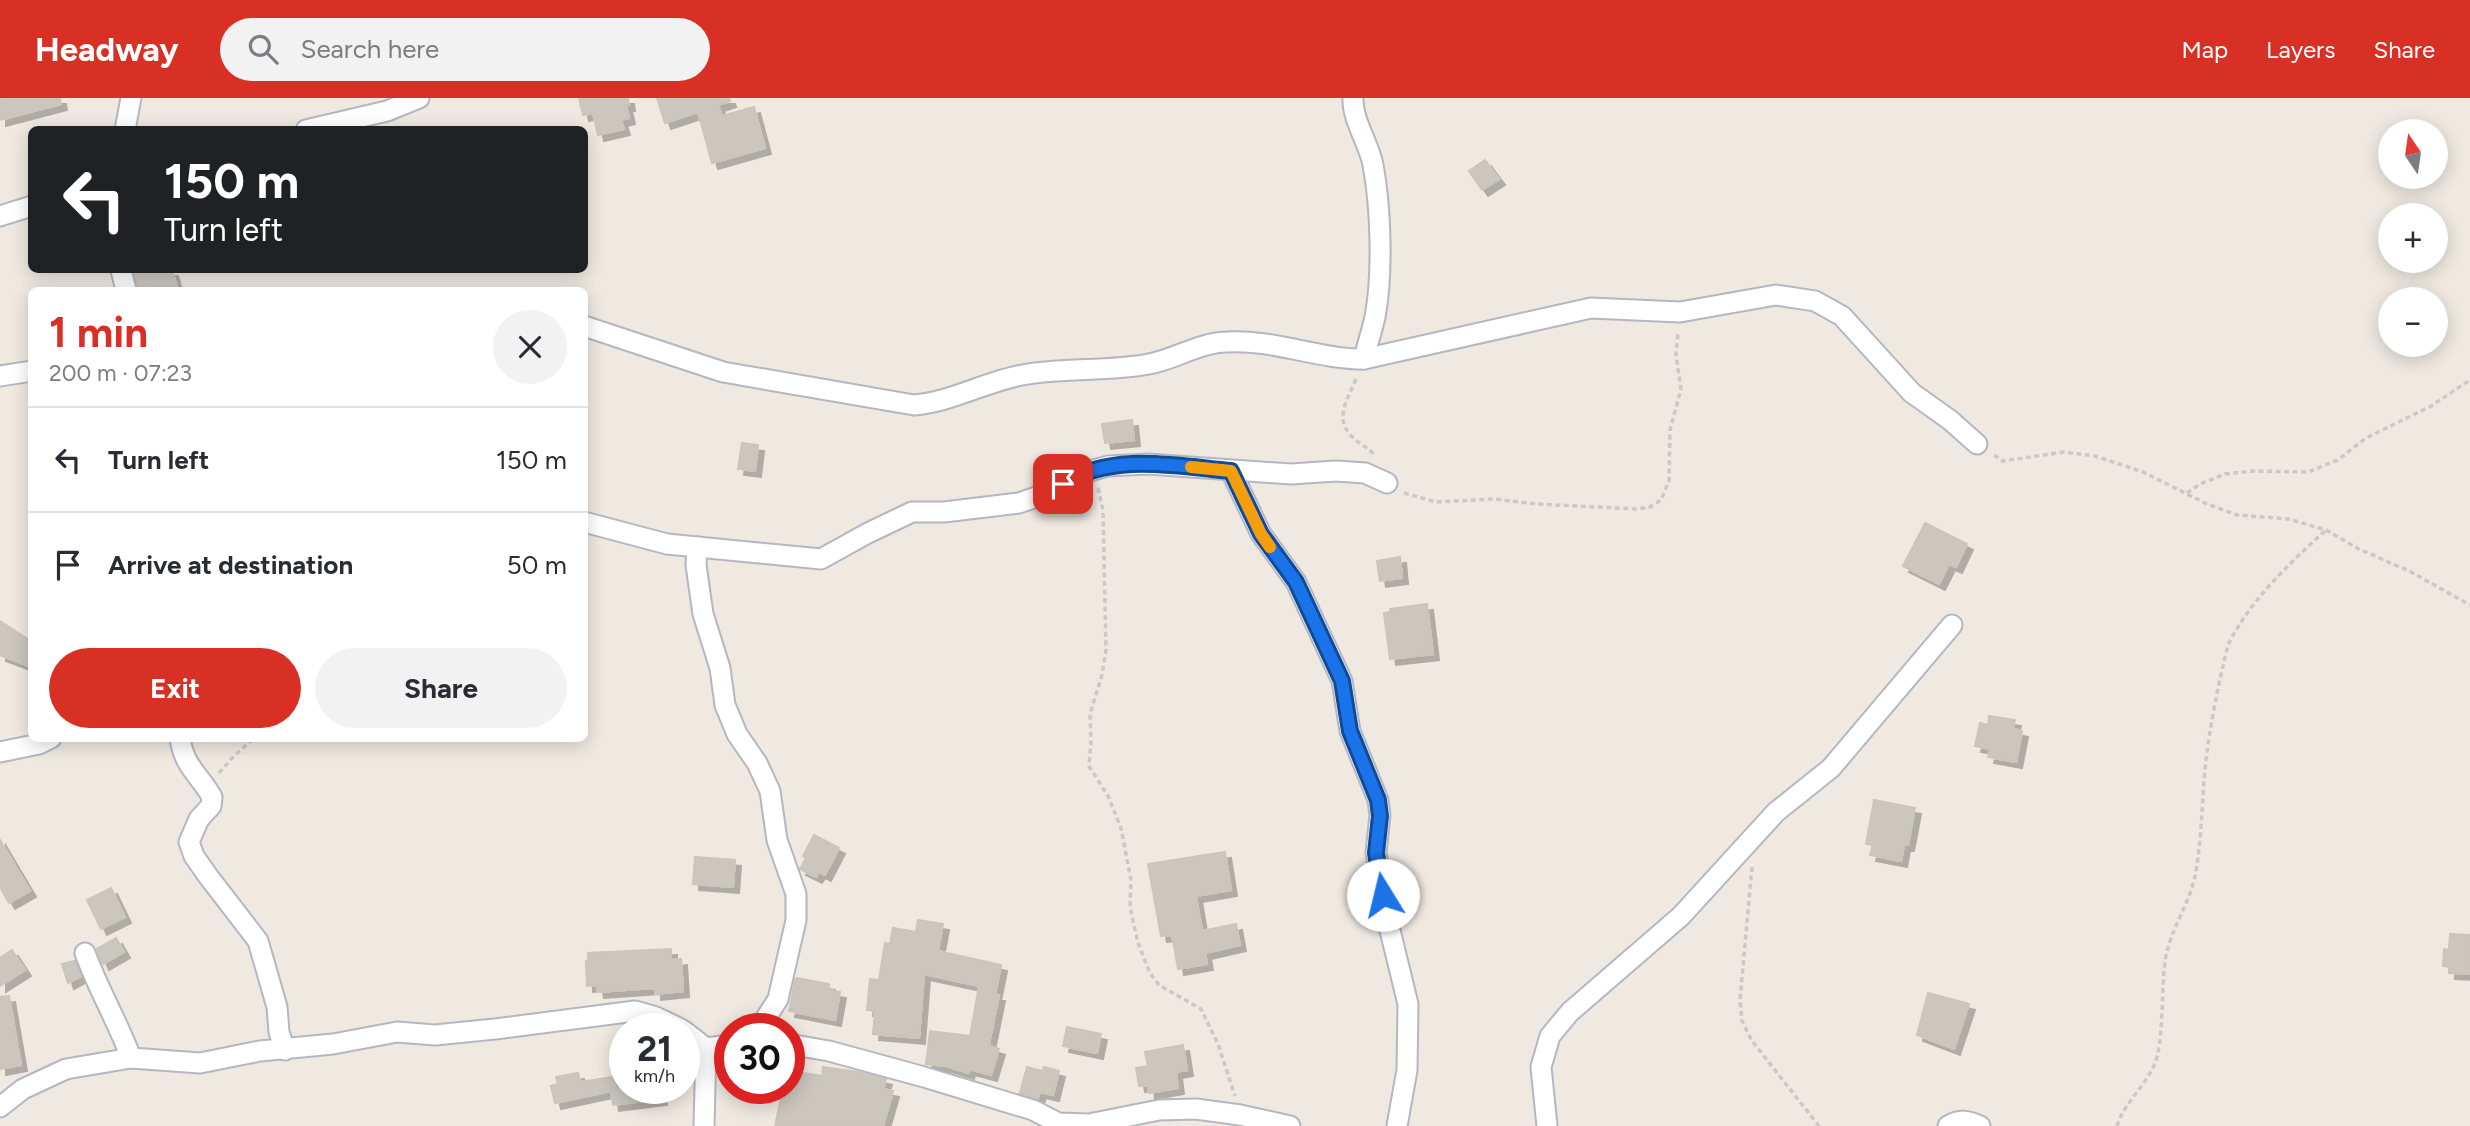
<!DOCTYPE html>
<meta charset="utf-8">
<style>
body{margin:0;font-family:Figtree,sans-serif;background:#f2f2f3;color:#2b2b33;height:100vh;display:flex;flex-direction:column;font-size:26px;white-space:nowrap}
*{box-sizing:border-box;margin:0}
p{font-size:23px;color:#7c7c81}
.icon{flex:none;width:38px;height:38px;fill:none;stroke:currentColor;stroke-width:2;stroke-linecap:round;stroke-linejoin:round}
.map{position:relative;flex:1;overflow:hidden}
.sheet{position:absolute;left:28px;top:189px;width:560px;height:455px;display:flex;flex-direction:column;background:#fff;border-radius:10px;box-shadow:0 4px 18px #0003}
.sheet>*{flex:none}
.hud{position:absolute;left:28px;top:28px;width:560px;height:147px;border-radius:10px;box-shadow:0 4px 18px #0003;background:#202124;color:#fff;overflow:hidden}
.needle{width:46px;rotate:347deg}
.fabs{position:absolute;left:2378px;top:21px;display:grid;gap:14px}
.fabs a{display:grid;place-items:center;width:70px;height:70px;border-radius:50%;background:#fff;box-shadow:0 4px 18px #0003;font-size:35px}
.speed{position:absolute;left:609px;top:915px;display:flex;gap:14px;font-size:35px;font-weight:700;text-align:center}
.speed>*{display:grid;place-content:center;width:91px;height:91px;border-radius:50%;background:#fff;box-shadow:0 4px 18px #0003;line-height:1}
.speed small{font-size:18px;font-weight:400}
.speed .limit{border:10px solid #d22;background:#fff;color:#111}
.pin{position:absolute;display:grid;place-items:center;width:60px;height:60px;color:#fff;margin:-30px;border-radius:14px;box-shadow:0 4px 10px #0006}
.me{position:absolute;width:77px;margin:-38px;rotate:351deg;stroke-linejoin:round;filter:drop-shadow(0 0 5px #0008)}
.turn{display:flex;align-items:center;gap:24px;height:147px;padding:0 21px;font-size:32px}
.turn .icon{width:91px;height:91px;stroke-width:2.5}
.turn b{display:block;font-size:49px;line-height:60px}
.round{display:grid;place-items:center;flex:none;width:74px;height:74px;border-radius:37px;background:#f2f2f3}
.overview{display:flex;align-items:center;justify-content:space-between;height:119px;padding:0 21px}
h1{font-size:42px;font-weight:700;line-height:52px;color:#d93025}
.button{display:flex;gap:14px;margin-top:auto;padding:14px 21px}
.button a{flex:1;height:80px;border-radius:42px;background:#d93025;color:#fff;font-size:28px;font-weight:700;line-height:80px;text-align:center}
.button a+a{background:#f2f2f3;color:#2b2b33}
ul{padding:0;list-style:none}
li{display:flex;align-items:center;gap:21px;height:105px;padding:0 21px;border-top:2px solid #e1e1e2}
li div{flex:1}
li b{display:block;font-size:26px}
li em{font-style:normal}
header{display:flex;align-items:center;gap:42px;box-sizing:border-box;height:98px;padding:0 35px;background:#d93025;color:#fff}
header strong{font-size:33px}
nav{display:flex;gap:38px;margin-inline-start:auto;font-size:24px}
.search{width:490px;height:63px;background:#f2f2f3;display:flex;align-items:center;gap:18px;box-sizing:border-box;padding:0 24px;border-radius:38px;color:#7c7c81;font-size:26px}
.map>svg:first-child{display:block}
.building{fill:#cbc7bf;stroke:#cbc5ba;stroke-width:2;filter:url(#shadow)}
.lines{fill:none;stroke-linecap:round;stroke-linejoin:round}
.street-casing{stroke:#b4b7c1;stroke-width:23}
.path{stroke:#c9c9c9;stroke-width:3.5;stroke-dasharray:5 3.5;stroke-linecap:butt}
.street{stroke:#fff;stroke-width:19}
.route-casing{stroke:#114b97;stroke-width:18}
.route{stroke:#1a73e8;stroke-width:12}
.slow{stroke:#f59e0b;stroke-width:12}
</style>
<header>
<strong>Headway</strong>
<div class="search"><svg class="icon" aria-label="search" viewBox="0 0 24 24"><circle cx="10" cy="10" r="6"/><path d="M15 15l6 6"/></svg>Search here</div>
<nav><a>Map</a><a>Layers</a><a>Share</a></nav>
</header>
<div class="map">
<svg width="2470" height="1028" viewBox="0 0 2470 1028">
<defs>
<filter id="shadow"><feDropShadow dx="6" dy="6" stdDeviation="0" flood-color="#0004"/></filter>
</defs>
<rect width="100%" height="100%" fill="#efe9e1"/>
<g class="building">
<polygon points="0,0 60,0 61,6 0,22"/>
<polygon points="579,0 628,0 629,7 626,7 629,20 621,22 624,31 598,37 593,15 583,17"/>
<polygon points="657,0 729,0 730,3 718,7 722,18 754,9 765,50 712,65 698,14 665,25"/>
<polygon points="1485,62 1499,81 1482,92 1469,73"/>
<polygon points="134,172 172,172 178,192 138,192"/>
<polygon points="1132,322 1134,342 1105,345 1102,326"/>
<polygon points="742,345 758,347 755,373 738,371"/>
<polygon points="1925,425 1967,446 1956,469 1949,466 1939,486 1903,468"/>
<polygon points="1400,459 1402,480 1380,483 1377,463"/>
<polygon points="1427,506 1433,556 1390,561 1384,515 1391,514 1390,511"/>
<polygon points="0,523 32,544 32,569 0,557"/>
<polygon points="1989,618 2015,622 2013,631 2022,633 2016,664 1988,659 1990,651 1975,648 1980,625 1988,627"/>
<polygon points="1874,702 1915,710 1908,747 1904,747 1901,763 1870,757 1873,747 1866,746"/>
<polygon points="814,737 839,750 825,777 819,774 816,779 800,771 806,760 803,758"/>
<polygon points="0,742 30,793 9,805 0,789"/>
<polygon points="1225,754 1231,792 1196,798 1202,833 1236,826 1240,847 1205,855 1207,866 1178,871 1172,837 1161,838 1148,766"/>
<polygon points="695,759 735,762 733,789 693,786"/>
<polygon points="111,790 125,819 101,831 87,802"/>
<polygon points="918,822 943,826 938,853 1001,867 995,897 999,897 989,946 990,948 999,951 991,977 969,971 968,975 946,968 926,966 930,933 970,938 979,888 924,876 919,940 873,936 875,913 867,912 870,881 879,882 885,845 890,846 893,830 916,834"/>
<polygon points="2450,836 2470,837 2470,876 2449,875 2449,869 2443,868 2444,851 2449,852"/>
<polygon points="116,840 124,854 103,866 97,851"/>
<polygon points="671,851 671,862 681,861 683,893 655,896 655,890 598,894 597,887 587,888 586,863 588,864 588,855"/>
<polygon points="12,852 25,872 0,888 0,860"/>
<polygon points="75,863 81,878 68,885 62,866"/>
<polygon points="797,880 829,886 828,892 840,894 835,922 789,913 795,882"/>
<polygon points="1928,895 1969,906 1954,951 1917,937"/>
<polygon points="9,898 21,967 0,971 0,899"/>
<polygon points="1067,929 1101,936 1097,955 1063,948"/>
<polygon points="1183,947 1187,972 1176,974 1178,990 1149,995 1148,987 1139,988 1136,970 1148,968 1145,954"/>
<polygon points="823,969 858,974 886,981 883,991 893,993 883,1028 775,1028 783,990 789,990 789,973 822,978"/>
<polygon points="1027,969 1042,973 1044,969 1059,973 1053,997 1040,994 1038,1000 1020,995"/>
<polygon points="578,975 580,984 614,979 616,990 660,990 661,1001 613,1007 611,993 555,1005 551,988 558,986 556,979"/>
</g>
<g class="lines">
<defs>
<g id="street">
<path d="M1353,0C1352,22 1369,45 1373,67C1381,110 1383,176 1375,219C1372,233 1367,247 1364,261"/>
<polyline points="125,32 131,0"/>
<polyline points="306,32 387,13 419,0"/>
<polyline points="0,118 32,108"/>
<polyline points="121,172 126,192"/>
<path d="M584,228L723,274L914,307C951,304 985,284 1022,277C1063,269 1107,274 1149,266C1175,261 1199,245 1226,244C1273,241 1317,261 1364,261L1591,210L1680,214L1776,197L1815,203L1842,218L1912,295L1950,322L1977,346"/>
<polyline points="0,278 32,273"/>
<polyline points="1231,373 1261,436 1296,484 1342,583 1350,633 1378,702 1380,717 1376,755 1386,816 1408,906 1407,972 1397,1028"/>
<polyline points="584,424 667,446 821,461 868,435 912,414 944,414 1019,405 1048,395 1079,376 1108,368 1148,366 1291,376 1336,373 1365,375 1387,385"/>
<polyline points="697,449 696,467 703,516 720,570 725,607 737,636 757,665 770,693 777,742 796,796 796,822 778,901 759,931"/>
<path d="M180,640C184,669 199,676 212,699L211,708L199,721L189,744L194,758L208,778L258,843L277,909L279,934L285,952"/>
<polyline points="0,654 39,646 51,640"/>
<path d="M85,855C98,891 118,924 131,960"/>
<polyline points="684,933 706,950 704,1028"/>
<polyline points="789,946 829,953 924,979 1033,1012 1058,1025 1089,1026 1159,1012 1196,1011 1240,1017 1290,1028"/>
<polyline points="706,950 730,947"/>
<polyline points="0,1009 23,991 66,971 131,960 200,965 260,953 333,946 397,934 435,937 495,931 635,913 656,919 681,931"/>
<polyline points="1547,1028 1541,969 1550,938 1570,914 1681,818 1776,714 1831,670 1952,527"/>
<path d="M1948,1028C1960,1021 1968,1022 1980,1028"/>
</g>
</defs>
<use href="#street" class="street-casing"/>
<g class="path">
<path d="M1356,281C1346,305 1332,323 1357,343C1363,348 1370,351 1375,358"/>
<polyline points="1994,357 2003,363 2064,354 2095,358 2143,374 2207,406 2237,417 2289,421 2326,432 2359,451 2411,474 2470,507"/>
<polyline points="1098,390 1103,412 1106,552 1102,577 1090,616 1091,642 1089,668 1108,698 1121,730 1131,782 1130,809 1138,845 1150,875 1159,887 1201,911 1218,946 1235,998"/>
<polyline points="1404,395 1436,404 1494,401 1537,406 1636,411 1650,409 1661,402 1669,383 1670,332 1681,291 1676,257 1678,234"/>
<polyline points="2187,395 2200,386 2225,376 2253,373 2308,374 2338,362 2366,340 2431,308 2470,282"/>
<polyline points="219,675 232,660 254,640"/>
<polyline points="1752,769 1740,902 1742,923 1752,943 1819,1028"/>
<path d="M2117,1028C2125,1002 2150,985 2157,959C2164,928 2161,895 2165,864C2169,832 2191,805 2196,773C2201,743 2202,713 2204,683C2207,641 2218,587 2228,547C2250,502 2290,465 2326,432"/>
</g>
<use href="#street" class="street"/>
</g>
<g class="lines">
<defs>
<path id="route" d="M1063,386C1112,354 1177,368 1231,373L1261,436L1296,484L1342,583L1350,633L1378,702L1380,718L1376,755L1383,797"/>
</defs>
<use href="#route" class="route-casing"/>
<use href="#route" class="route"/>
<polyline class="slow" points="1191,369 1231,373 1261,436 1270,449"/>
</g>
</svg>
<div class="fabs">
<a><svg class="needle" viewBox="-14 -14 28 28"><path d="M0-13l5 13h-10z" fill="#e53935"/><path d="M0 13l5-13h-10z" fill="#7c7c81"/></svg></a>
<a>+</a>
<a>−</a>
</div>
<div class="speed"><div>21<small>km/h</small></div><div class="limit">30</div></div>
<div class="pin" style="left:1063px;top:386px;background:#d93025"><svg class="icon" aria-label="arrive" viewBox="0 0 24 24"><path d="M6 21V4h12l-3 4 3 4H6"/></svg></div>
<svg class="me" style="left:1383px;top:797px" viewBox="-20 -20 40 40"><circle r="19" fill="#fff"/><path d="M0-13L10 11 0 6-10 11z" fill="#1a73e8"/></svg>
<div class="hud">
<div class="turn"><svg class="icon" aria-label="left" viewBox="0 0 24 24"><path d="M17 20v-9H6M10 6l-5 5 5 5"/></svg><div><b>150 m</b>Turn left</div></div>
</div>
<section class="sheet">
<div class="overview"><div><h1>1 min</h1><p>200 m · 07:23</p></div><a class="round"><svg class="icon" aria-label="close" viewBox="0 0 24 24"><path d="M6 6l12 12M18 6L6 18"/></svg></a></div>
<ul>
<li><svg class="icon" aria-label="left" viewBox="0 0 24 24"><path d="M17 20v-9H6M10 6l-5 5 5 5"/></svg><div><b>Turn left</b></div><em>150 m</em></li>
<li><svg class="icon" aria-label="arrive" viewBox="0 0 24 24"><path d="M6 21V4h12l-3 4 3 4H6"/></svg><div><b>Arrive at destination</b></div><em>50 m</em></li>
</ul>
<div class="button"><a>Exit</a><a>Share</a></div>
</section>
</div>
